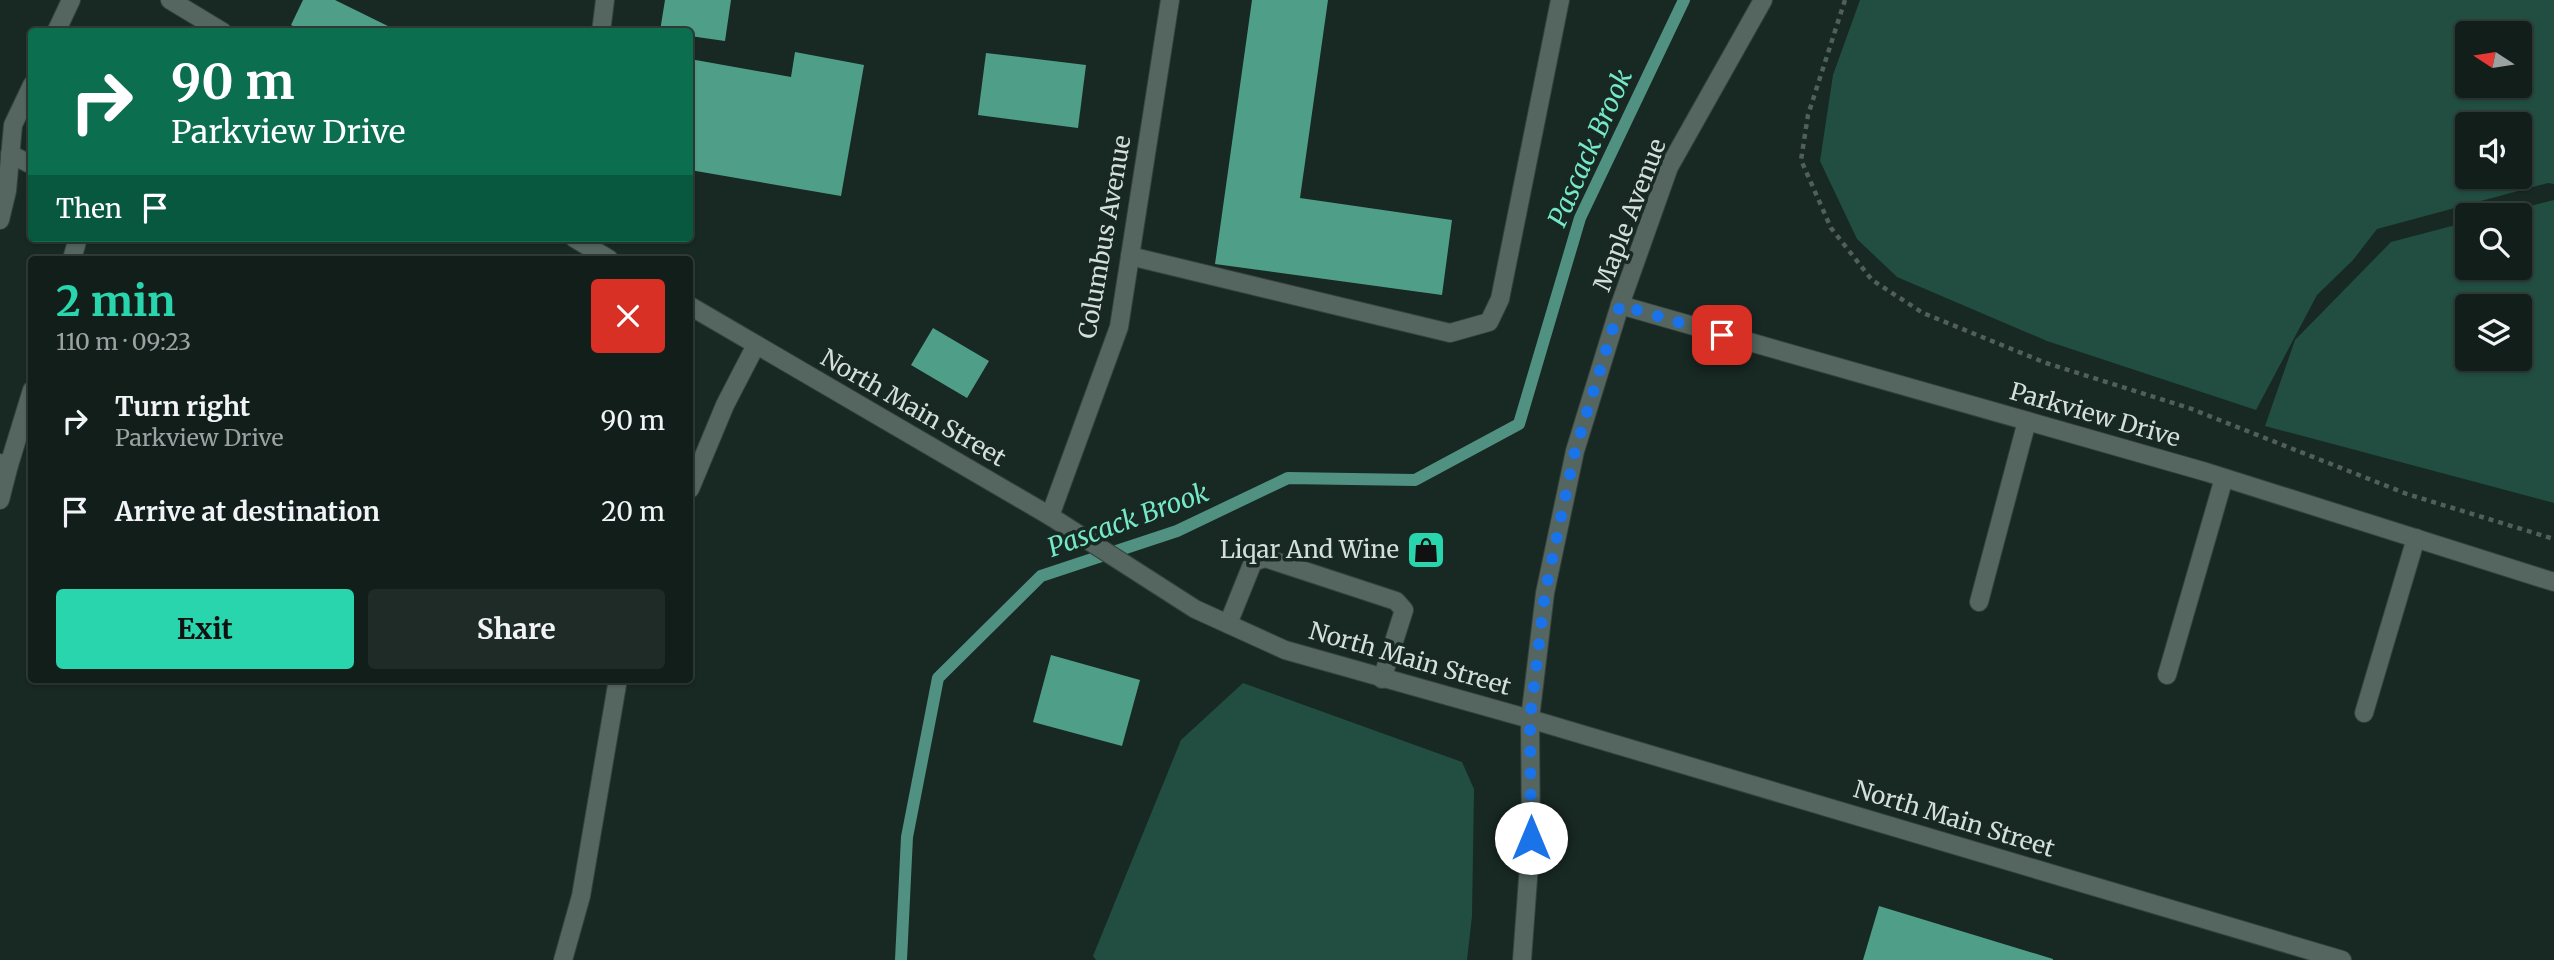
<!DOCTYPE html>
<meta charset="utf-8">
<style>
body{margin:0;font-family:Merriweather,serif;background:#1f2b27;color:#f1f3f6;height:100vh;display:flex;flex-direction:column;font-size:26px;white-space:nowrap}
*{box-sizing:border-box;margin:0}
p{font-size:23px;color:#9ca2a2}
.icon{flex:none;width:38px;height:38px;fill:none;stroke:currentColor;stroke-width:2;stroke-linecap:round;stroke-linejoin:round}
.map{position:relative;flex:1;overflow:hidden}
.side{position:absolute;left:28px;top:256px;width:665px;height:427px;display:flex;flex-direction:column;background:#121e1a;border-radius:7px;box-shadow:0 2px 5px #0004,0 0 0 2px #313c39}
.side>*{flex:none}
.hud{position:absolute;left:28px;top:28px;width:665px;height:214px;border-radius:7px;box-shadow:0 2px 5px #0004,0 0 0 2px #313c39;background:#0b6e4f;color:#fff;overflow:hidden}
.needle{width:46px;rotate:282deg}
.controls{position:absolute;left:2455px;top:21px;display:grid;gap:14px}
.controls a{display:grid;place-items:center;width:77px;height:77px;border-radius:7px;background:#121e1a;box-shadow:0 2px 5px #0004,0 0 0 2px #313c39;font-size:35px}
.pin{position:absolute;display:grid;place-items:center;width:60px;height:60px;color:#fff;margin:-30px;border-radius:14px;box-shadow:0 4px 10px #0006}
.me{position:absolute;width:77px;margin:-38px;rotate:0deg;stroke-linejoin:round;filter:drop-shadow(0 0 5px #0008)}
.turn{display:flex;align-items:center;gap:24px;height:147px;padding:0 28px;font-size:32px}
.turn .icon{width:91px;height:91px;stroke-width:2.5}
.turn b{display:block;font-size:49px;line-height:60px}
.then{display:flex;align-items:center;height:66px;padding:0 28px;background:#0003;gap:14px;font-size:26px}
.round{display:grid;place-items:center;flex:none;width:74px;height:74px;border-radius:7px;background:#1f2b27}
.summary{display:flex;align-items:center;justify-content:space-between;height:119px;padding:0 28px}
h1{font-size:42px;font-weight:700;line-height:52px;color:#29d5ac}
.button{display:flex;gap:14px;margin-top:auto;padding:14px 28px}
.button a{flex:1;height:80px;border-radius:7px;background:#29d5ac;color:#111;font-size:28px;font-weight:700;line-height:80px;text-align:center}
.button a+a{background:#1f2b27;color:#f1f3f6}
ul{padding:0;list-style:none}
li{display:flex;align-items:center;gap:21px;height:91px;padding:0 28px}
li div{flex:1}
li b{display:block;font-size:26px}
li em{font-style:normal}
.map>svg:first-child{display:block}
.green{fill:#214e41;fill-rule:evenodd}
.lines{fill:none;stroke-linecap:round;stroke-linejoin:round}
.stream{stroke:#509181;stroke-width:12}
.building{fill:#4f9f88}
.service-casing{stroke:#35423d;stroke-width:20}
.minor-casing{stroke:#35423d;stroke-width:20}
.tertiary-casing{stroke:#35423d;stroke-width:20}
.secondary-casing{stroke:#35423d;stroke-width:20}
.path{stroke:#515f5a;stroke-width:4.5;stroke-dasharray:5 5;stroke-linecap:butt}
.service{stroke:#54665f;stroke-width:18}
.minor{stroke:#54665f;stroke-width:18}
.tertiary{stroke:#54665f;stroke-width:18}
.secondary{stroke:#54665f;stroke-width:18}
.route{stroke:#1a73e8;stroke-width:12;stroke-dasharray:0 21.6}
.labels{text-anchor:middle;stroke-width:7;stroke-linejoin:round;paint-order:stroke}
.street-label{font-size:24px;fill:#d4deda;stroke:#182823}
.poi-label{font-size:24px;fill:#d4deda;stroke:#182823;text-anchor:end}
.water-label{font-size:26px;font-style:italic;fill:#75e9c7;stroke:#182823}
</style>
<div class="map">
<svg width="2554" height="960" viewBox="0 0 2554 960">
<rect width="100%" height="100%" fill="#182823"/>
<g class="green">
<path d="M1860,0H2554V184L2548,183L2377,229L2353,260L2317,295L2256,410L2047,341L1897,277L1857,239L1820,161L1833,75ZM2468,33H2520V86H2468ZM2468,124H2520V177H2468Z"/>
<path d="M2554,200V503L2265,426L2295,340L2391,242L2467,222L2468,268H2520V215H2495ZM2468,306H2520V359H2468Z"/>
<polygon points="1243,683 1462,762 1474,789 1472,916 1467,960 1096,960 1093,956 1181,740"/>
</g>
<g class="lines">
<polyline class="stream" points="901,960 907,837 938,678 1041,576 1177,531 1288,478 1415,480 1519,424 1580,218 1684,0"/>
</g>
<g class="building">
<polygon points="303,0 335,0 400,32 305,32 291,25"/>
<polygon points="665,0 731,0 725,41 690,36 690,32 660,31"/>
<polygon points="1252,0 1328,0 1300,198 1452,220 1442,295 1215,264"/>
<polygon points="795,52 864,65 841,196 690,170 690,59 791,77"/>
<polygon points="986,53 1086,65 1078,128 978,115"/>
<polygon points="933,328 989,361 967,398 911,365"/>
<polygon points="1051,655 1140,680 1122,746 1033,722"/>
<polygon points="1879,906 2053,959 2053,960 1863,960"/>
</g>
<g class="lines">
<defs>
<g id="service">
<polyline points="56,32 71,0"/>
<polyline points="10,154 32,165"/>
<polyline points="0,220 7,191 13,125 32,85"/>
<polyline points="1130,256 1450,333 1489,322 1500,299 1560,0"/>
<polyline points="72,259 78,238"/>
<polyline points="0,463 9,465 0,500"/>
<polyline points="9,465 32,390"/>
<polyline points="690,489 725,405 756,345"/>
<polyline points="1228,624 1253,562 1265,558 1396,601 1404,610 1382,679"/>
<polyline points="2364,713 2416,538"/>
<polyline points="563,960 581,896 618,679"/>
</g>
<g id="minor">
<polyline points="601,32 605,0"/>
<polyline points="1620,305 2206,472 2554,582"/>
<polyline points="1050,516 1119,327 1170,0"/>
<polyline points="1979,602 2027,421"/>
<polyline points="2167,675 2224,478"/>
<polyline points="1530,719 1545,593 1575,451 1620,305 1669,167 1763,0"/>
</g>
<polyline id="tertiary" points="1522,960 1531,838 1530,719"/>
<g id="secondary">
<polyline points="170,0 223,32"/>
<polyline points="574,238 609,259"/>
<polyline points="690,306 1050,516 1195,609 1285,650 1530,719 2342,960"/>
</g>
</defs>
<use href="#service" class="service-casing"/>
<use href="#minor" class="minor-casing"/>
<use href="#tertiary" class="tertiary-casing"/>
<use href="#secondary" class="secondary-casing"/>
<polyline class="path" points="1845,0 1808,115 1801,160 1831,228 1872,280 1923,313 2046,363 2189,408 2407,494 2554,539"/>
<use href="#service" class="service"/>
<use href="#minor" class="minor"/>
<use href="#tertiary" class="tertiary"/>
<use href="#secondary" class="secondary"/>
</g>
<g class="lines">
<polyline class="route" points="1531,838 1530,719 1545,593 1575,451 1620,305 1722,335"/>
</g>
<defs>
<symbol id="shop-square" viewBox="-11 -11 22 22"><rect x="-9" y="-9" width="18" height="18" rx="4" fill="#29d5ac" stroke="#182823"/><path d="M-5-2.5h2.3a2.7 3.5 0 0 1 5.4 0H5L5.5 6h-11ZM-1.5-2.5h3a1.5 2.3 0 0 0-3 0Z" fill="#111"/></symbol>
</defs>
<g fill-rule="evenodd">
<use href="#shop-square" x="1404" y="528" width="44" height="44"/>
</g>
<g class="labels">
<g class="street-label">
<text transform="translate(1630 215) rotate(-69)" y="8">Maple Avenue</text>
<text transform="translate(1105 237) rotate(-80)" y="8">Columbus Avenue</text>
<text transform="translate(913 408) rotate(30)" y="8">North Main Street</text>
<text transform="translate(2095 415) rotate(16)" y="8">Parkview Drive</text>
<text transform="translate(1410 659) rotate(16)" y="8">North Main Street</text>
<text transform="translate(1954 819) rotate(17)" y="8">North Main Street</text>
</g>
<g class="poi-label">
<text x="1399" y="558">Liqar And Wine</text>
</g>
<g class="water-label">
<text transform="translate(1590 148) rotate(-66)" y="9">Pascack Brook</text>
<text transform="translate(1128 520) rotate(-20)" y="9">Pascack Brook</text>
</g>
</g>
</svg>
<div class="controls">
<a><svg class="needle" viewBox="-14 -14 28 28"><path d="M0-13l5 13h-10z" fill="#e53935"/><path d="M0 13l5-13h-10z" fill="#9ca2a2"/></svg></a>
<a><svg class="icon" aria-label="sound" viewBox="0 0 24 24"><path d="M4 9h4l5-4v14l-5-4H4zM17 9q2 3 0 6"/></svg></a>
<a><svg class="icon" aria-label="search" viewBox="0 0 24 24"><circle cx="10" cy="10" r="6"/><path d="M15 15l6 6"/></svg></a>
<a><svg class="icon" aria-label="layers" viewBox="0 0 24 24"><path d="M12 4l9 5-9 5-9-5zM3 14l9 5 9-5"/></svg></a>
</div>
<div class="pin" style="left:1722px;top:335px;background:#d93025"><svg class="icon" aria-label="arrive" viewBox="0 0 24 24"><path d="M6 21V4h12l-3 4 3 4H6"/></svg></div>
<svg class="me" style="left:1531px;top:838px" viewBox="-20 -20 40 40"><circle r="19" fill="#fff"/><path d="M0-13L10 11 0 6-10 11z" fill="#1a73e8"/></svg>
<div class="hud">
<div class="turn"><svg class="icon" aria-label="right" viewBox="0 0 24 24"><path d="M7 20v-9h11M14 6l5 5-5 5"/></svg><div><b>90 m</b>Parkview Drive</div></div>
<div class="then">Then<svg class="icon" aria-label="arrive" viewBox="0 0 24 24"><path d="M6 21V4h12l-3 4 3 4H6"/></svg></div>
</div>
<section class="side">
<div class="summary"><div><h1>2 min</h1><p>110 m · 09:23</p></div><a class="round" style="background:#d93025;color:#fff"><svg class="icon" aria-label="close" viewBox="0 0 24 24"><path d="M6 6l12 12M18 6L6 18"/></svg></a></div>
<ul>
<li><svg class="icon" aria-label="right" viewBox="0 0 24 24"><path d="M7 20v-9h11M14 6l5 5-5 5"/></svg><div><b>Turn right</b><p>Parkview Drive</p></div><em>90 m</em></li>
<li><svg class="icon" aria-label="arrive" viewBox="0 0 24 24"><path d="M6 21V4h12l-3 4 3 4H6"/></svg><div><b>Arrive at destination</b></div><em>20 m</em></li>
</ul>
<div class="button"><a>Exit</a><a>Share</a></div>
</section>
</div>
